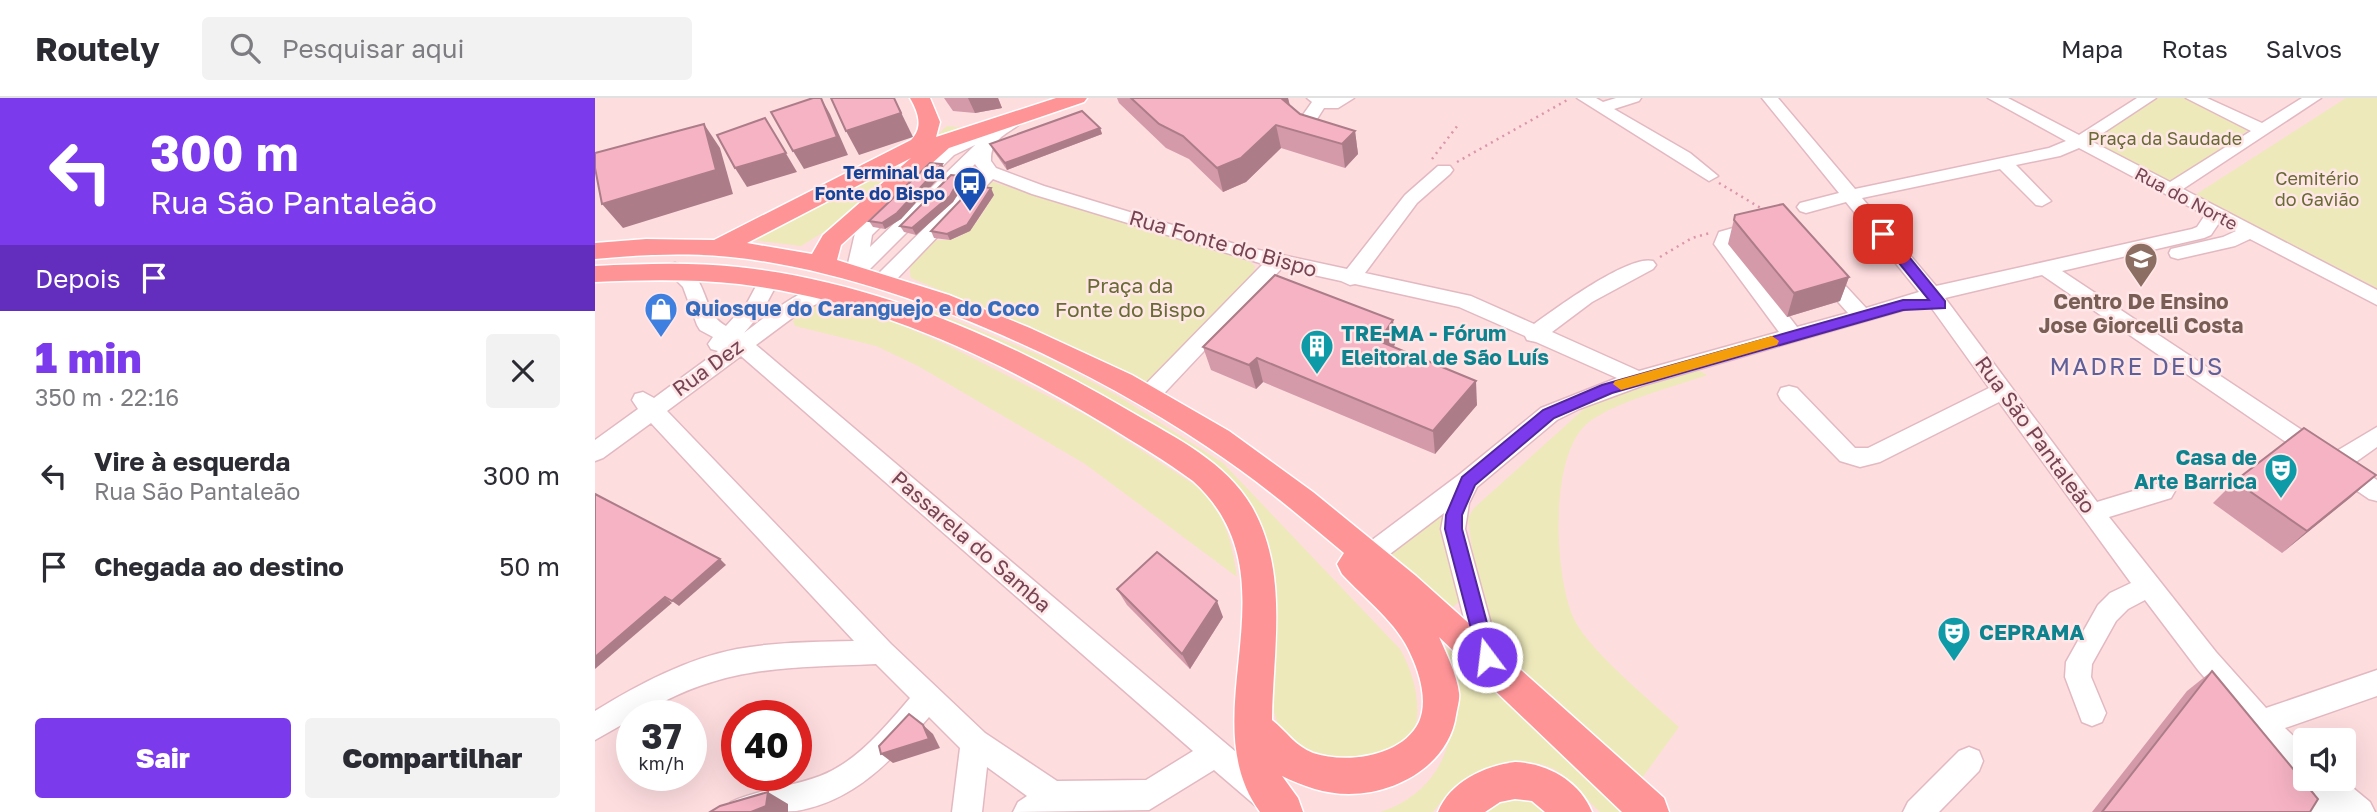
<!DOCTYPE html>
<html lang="pt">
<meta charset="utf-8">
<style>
body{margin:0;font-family:"Golos Text",sans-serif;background:#f2f2f3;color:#2b2b33;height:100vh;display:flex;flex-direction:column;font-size:26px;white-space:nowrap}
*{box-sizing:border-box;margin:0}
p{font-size:23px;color:#7c7c81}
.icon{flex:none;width:38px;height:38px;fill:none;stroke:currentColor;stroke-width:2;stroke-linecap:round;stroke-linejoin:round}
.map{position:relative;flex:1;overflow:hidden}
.side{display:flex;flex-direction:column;background:#fff;width:595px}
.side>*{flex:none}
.banner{background:#7c3aed;color:#fff;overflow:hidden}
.controls{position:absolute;left:1698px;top:630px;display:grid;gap:14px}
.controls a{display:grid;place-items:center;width:63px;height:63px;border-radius:7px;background:#fff;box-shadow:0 7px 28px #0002;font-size:35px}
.speed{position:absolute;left:21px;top:602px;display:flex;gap:14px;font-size:35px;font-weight:700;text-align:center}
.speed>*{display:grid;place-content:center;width:91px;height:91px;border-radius:50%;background:#fff;box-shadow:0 7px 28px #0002;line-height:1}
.speed small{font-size:18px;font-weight:400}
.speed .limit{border:10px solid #d22;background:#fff;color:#111}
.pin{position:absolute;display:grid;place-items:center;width:60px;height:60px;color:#fff;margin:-30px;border-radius:14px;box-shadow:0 4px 10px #0006}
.me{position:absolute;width:77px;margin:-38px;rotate:345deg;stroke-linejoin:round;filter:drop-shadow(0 0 5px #0008)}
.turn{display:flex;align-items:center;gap:24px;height:147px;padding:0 35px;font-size:32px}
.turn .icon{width:91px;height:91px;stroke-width:2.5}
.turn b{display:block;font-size:49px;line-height:60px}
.then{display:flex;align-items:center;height:66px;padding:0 35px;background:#0003;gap:14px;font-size:26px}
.round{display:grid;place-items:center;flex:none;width:74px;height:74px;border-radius:7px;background:#f2f2f3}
.headline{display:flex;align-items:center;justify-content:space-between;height:119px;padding:0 35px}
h1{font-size:42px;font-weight:800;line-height:52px;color:#7c3aed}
.primary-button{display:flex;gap:14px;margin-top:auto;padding:14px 35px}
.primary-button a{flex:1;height:80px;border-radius:7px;background:#7c3aed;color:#fff;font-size:28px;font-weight:800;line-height:80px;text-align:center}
.primary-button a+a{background:#f2f2f3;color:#2b2b33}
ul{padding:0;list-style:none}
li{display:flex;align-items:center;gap:21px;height:91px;padding:0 35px}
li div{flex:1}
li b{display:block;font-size:26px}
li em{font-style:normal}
header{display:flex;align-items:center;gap:42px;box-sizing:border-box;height:98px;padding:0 35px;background:#fff;border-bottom:2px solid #e1e1e2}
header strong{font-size:33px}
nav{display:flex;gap:38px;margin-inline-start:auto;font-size:24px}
.search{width:490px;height:63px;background:#f2f2f3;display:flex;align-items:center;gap:18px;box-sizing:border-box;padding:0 24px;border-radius:7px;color:#7c7c81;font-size:26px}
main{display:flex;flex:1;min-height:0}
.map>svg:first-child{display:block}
.green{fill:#ede9bb}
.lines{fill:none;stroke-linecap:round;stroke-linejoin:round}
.minor-casing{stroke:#e3b9c1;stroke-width:3}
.major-casing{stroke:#fff;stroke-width:3}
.path{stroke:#db96a9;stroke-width:2.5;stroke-dasharray:2 4.5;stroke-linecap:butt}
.minor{fill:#fff;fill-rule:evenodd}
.major{fill:#ff9497;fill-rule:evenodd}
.wall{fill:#d49aa9}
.shaded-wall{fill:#ac7d89}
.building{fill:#f6b3c4;stroke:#ac7d89;stroke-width:2}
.route{fill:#7c3aed;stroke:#51269a;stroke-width:2}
.slow{fill:#f59e0b}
.labels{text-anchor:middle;stroke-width:5;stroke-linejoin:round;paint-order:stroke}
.far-park-label{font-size:18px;fill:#696b34;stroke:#ffe6e7}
.far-transit-label{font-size:18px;font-weight:bold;fill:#164399;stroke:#ffe6e7;text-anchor:end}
.far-street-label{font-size:18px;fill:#764453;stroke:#ffe6e7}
.street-label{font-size:21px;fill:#764453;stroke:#ffe6e7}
.park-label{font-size:21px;fill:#696b34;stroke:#ffe6e7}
.education-label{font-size:21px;font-weight:bold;fill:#785e54;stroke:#ffe6e7}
.shop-label{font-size:21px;font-weight:bold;fill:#366cbe;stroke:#ffe6e7;text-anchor:start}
.culture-label{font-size:21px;font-weight:bold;fill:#0d838f;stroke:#ffe6e7;text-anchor:start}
.quarter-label{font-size:24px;letter-spacing:2px;fill:#5f5f9a;stroke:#ffe6e7}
</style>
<header>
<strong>Routely</strong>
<div class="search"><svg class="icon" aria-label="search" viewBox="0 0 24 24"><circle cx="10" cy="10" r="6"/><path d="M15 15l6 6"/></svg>Pesquisar aqui</div>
<nav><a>Mapa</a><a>Rotas</a><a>Salvos</a></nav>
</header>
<main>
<section class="side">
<div class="banner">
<div class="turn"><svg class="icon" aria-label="left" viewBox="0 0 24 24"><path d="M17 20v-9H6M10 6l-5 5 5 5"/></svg><div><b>300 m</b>Rua São Pantaleão</div></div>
<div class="then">Depois<svg class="icon" aria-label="arrive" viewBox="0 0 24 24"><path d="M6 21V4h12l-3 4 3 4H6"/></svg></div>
</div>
<div class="headline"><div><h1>1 min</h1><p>350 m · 22:16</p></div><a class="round"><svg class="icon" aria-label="close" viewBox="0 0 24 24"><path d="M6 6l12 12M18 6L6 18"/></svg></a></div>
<ul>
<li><svg class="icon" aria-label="left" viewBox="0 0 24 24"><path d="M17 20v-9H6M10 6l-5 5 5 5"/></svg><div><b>Vire à esquerda</b><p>Rua São Pantaleão</p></div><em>300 m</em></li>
<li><svg class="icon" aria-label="arrive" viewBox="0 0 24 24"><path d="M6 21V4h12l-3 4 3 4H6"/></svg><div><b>Chegada ao destino</b></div><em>50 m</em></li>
</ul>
<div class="primary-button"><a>Sair</a><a>Compartilhar</a></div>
</section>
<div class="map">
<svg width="1782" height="714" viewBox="0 0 1782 714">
<rect width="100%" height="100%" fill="#fedddf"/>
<g class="green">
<polygon points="1563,0 1592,0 1655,31 1572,86 1491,46"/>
<polygon points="1751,0 1782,0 1782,190 1600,97"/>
<polygon points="352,28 379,31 235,134 227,135 206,148 150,141 336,43"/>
<path d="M398,84L654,163L660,168L659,174L564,277C555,283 549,286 539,283L463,242L316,180C311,163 325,153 336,142C375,145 380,126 399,97L382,95L392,85Z"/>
<path d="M231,204L292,221L352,247L496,320L603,389C630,413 637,445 642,479L490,366L323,268L281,248L200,228L198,223C205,211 218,207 231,204Z"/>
<path d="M333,211L456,262L523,298L628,365L805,551C820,578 827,607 819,637L755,683L686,635L679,614L649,400L329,215Z"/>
<path d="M1103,272L1112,277C1076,290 1024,302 994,324C953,355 959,481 980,523C997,555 1056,603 1084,629L1042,687L899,550L881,484L873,420L879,410L990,310L1008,301Z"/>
<polygon points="847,419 865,503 855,511 796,457 834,420"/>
<path d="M835,537L872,566L1028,714H1005C991,701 977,683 962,673C931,654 880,670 856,693C849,699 844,707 838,714H785C824,702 850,672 856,632C857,625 859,617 859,610C855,586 842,560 835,537Z"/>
<polygon points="919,697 939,702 951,714 880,714"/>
</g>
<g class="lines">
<defs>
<g id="minor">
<path d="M712,0H759L743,10H729L722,21C728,27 738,30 743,37L741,41C725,44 714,33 705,21L717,4Z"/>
<polygon points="982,0 1001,0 1008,4 1021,0 1046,0 1044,3 1019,11 1095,55 1123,78 1114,83"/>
<path d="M1167,0H1183L1260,91L1454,50L1471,43L1393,0H1413L1484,37L1542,0H1561L1496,43L1575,84L1656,33L1591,0H1612L1667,25L1707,0H1726L1588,91L1782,192V207L1655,141L1640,148L1583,161L1576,159L1574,155L1576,151L1628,139L1641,133L1624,125L1616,137L1609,140L1467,173L1740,354L1782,329V349L1758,366L1782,382V403L1774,401L1447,177L1350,200L1502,404L1568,384L1576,386L1580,393L1576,400L1514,419L1621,554L1671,610L1782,572V598L1690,630L1710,649V681H1747L1775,704L1780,714H1710L1720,696L1710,683L1700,679L1656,634L1603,572L1550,502L1533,511L1521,523L1497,566L1496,579L1511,615L1507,624L1497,628L1487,624L1470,579L1471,564L1503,507L1515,495L1536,485L1404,304L1285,364L1265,369L1245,363L1186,302L1183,296L1186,290L1194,288L1202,290L1260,350H1273L1394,290L1333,205L1049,287L984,311L962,322L882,389L874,405L870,431L905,559L901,568L892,571L883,568L879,559L846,431L849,415L783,465L774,468L765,465L762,458L765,451L865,376L946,310L1022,280L941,244L932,242L930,238L864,209L760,186L755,187L746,183L687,170L560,305L552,307L544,305L541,299L544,293L668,166L437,96L398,81L297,186H283L280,181L283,176L386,74L380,66L268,178H254L251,174L261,131L347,49L425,14L433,19C418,35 395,37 396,63L401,70L449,88L650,149L752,171L810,97L843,68H855L858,72L855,76L822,105L770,175L876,198L939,226C960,211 1034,156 1058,163L1061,167L1058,171L997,204L957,234L1044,273L1184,234L1119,146L1124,134L1166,122L1173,124L1175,128L1173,132L1139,142L1138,146L1202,229L1253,215L1220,178L1217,174L1220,170H1234L1271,210L1324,194L1251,104L1211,115L1205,113L1202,109L1205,105L1244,95ZM380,47L275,149L277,137L359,57ZM1484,50L1610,117L1602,129L1597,131L1341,188L1267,100L1405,71L1441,107L1447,108L1456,103L1421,67L1465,58Z"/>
<path d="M80,165C115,174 105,214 131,228L152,205L167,177H181L184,182L167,214L149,235C168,221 214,182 237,188L240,193L237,198L204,215L161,247L681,688L686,698L681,708L671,713L661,708L619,672L554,712L418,714L423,704L432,698L392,669L387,714H357L365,650L334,619C297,662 260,703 201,713C179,714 154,714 131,714L136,704C165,691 196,689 225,678C262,664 290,629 315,600L281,566C189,570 126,567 43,618H37V621L0,642V613C44,586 91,561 142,551C180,544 220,544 259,543L56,325L8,360L0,363V342L43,311L37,302L40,296L48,294L59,300L123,253L116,251L113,246L118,239L105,232L102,227L88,189L70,171L73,167ZM146,258L598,653L551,682L462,683L390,635L296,546L72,313Z"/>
<polygon points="1374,649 1384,653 1388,663 1384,673 1344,714 1308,714 1313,704 1364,653"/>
</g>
<g id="major">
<path d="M315,0H335L345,24L341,39L461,0H492L489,4L354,50L246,147L242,162L354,197L435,230L537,277L634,333L718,394L821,478L1069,700L1074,714H1027L844,539C851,555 862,577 864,595C865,602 862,610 861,617C854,666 802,696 754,696C729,696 708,688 687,678L703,700L708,714H665C594,617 705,480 598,383C571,363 542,346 513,328C400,259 277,202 144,186C96,181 48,182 0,184V168C48,166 95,164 143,169C284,184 417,244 538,315C581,340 631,364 657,409C694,474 678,551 677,622C692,634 700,648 718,655C751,666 807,659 824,624C833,604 825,576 816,557C803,525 769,500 747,476L742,466L749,455C705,418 660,380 611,348C484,263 306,182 153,161C102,154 51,156 0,161V145L51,141L119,142L316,42C329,29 323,14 315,0ZM316,60L228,137L217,156L152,145Z"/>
<path d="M920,664C953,665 985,684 997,714H950L937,703L920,701L905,704L890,714H843C855,684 889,668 920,664Z"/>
</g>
</defs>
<use href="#minor" class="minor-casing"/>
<use href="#major" class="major-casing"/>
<g class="path">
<polyline points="837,61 863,27"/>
<polyline points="862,64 974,1"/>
<polyline points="1124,85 1169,112"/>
<polyline points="1065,159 1097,140 1115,135"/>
</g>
<use href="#minor" class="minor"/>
<use href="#major" class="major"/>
</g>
<g class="wall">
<polygon points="349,0 403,0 407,10 380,15 358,13"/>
<polygon points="522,0 693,0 695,7 705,16 760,33 763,56 750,70 686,50 651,84 628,94 594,61 571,50 524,5"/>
<polygon points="505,30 507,36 412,72 398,52 395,46"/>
<polygon points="347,66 350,73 306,121 290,131 278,129 274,123"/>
<polygon points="366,78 370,85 358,104 321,137 309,134 305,128"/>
<polygon points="399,97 375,133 355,142 339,140 336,133"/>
<polygon points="1140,117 1254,179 1245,203 1192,219 1133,146"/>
<polygon points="798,222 800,246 799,249 882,307 840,356 668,284 661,291 616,272 608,249"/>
<polygon points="1781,377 1687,455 1618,405 1640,383"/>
<polygon points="522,491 628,519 595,571 532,507"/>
<polygon points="1617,573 1715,714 1497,714 1592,593"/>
</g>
<g class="shaded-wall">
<polygon points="226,0 235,16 253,57 209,71 198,53"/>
<polygon points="299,0 318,39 264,57 251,33"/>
<polygon points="373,0 403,0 407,10 380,15"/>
<polygon points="681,0 693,0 696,15"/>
<polygon points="170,20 202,74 152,89 140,70"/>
<polygon points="109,26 125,50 138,96 28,130 7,106"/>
<polygon points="681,27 686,50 651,84 628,94 622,70"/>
<polygon points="505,30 507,36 412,72 410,65"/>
<polygon points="760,33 763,56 750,70 747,46"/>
<polygon points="347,66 350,73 306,121 290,131 287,125"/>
<polygon points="366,78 370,85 358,104 321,137 317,130"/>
<polygon points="396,90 399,97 375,133 355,142 352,136"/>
<polygon points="1254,179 1245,203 1192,219 1199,195"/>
<polygon points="798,222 800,246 787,266 784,243"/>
<polygon points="662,260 668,284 661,291 654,267"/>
<polygon points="881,283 882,307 840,356 838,333"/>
<polygon points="1781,377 1755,400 1687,455 1712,433"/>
<polygon points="125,461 131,467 84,508 77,503"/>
<polygon points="70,499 77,505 0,571 0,559"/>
<polygon points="622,503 628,519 595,571 587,556"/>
<polygon points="328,627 338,636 345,650 298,665 286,656"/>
<polygon points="173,694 193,706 193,714 156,714"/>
</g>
<g class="building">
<polygon points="218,0 226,0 242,39 198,53 176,14"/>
<polygon points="236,0 299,0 306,15 251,33"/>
<polygon points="536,0 686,0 705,16 760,33 747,46 681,27 646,60 622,70 588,38 564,26"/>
<polygon points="487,13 505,30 410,65 395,46"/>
<polygon points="170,20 191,55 140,70 122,37"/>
<polygon points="109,26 121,72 7,106 0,70 0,55"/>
<polygon points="335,65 347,66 302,115 287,125 274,123"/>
<polygon points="356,77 366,78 355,98 317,130 305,128"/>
<polygon points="379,88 396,90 372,127 352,136 336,133"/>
<polygon points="1188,106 1254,179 1199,195 1139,122 1140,117"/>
<polygon points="680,177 798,222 784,243 881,283 838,333 662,260 654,267 608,249"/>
<polygon points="1709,330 1781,377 1712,433 1640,383"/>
<polygon points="0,396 125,461 77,503 70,499 0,559"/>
<polygon points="562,454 622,503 587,556 522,491"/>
<polygon points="1617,573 1723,701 1715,714 1507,714"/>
<polygon points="314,616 328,627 334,641 286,656 284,648"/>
<polygon points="173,694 171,708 156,714 115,714 125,708"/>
</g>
<polygon class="route" points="1288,132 1293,133 1350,203 1350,210 1308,212 1017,295 959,320 880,387 867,417 867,431 901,559 898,565 892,568 885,565 850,431 851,417 867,379 948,312 1007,287 1308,202 1334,202 1283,139 1283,133"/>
<polygon class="slow" points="1177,238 1184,243 1182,247 1026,292 1018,286 1020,283"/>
<defs>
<symbol id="bus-pin" viewBox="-11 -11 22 30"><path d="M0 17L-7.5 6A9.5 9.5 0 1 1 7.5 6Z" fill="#1a4fb4" stroke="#ffe6e7"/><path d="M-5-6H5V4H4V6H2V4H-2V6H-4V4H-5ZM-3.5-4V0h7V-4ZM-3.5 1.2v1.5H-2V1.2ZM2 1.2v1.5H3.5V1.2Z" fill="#fff"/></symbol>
<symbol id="school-pin" viewBox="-11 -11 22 30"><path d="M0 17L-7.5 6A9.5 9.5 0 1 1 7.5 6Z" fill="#8d6e63" stroke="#ffe6e7"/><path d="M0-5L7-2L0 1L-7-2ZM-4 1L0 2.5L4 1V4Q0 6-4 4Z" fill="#fff"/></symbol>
<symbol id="shop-pin" viewBox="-11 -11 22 30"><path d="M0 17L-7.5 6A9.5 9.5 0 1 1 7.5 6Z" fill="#3f7fe0" stroke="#ffe6e7"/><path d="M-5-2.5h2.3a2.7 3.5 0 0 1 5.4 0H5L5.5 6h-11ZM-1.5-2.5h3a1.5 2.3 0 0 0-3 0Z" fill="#fff"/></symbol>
<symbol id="building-pin" viewBox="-11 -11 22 30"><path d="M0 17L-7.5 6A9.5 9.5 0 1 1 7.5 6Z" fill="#0f9aa8" stroke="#ffe6e7"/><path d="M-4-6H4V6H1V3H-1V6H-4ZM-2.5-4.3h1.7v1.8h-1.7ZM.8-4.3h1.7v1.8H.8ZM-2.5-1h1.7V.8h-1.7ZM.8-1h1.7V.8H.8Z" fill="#fff"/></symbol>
<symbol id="theatre-pin" viewBox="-11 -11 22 30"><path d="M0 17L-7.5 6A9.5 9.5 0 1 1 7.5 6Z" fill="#0f9aa8" stroke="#ffe6e7"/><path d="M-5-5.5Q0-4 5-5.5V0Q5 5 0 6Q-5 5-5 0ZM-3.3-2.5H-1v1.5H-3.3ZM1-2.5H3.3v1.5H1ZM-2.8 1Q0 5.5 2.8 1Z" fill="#fff"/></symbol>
</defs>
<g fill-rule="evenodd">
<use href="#bus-pin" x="356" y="66" width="38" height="52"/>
<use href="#school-pin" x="1527" y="142" width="38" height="52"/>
<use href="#shop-pin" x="47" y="192" width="38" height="52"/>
<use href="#building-pin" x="703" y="229" width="38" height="52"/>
<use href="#theatre-pin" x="1667" y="353" width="38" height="52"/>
<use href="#theatre-pin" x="1340" y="516" width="38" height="52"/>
</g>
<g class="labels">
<g class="far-park-label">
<text x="1570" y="47">Praça da Saudade</text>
<text x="1722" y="87">Cemitério<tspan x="1722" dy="21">do Gavião</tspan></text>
</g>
<g class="far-transit-label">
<text x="350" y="81">Terminal da<tspan x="350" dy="21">Fonte do Bispo</tspan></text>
</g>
<g class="far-street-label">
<text transform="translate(1591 101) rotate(28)" y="6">Rua do Norte</text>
</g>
<g class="street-label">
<text transform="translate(628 146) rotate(16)" y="7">Rua Fonte do Bispo</text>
<text transform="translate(113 270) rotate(-36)" y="7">Rua Dez</text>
<text transform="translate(1440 337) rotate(54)" y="7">Rua São Pantaleão</text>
<text transform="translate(376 444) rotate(41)" y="7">Passarela do Samba</text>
</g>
<g class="park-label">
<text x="535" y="195">Praça da<tspan x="535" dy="24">Fonte do Bispo</tspan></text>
</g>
<g class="education-label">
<text x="1546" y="211">Centro De Ensino<tspan x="1546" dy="24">Jose Giorcelli Costa</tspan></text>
</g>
<g class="shop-label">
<text x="90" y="218">Quiosque do Caranguejo e do Coco</text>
</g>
<g class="culture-label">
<text x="746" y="243">TRE-MA - Fórum<tspan x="746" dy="24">Eleitoral de São Luís</tspan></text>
<text x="1662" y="367" text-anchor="end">Casa de<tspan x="1662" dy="24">Arte Barrica</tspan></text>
<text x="1384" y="542">CEPRAMA</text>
</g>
<g class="quarter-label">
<text x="1542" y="277">MADRE DEUS</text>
</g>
</g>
</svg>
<div class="controls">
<a><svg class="icon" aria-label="sound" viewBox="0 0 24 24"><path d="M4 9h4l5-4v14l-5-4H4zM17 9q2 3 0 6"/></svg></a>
</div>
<div class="speed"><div>37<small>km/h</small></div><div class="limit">40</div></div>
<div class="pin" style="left:1288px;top:136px;background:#d93025"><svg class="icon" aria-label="arrive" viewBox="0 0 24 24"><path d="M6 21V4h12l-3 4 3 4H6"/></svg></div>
<svg class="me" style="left:892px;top:559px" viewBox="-20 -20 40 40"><circle r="17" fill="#7c3aed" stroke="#fff" stroke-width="3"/><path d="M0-11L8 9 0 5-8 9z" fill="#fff"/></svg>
</div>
</main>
